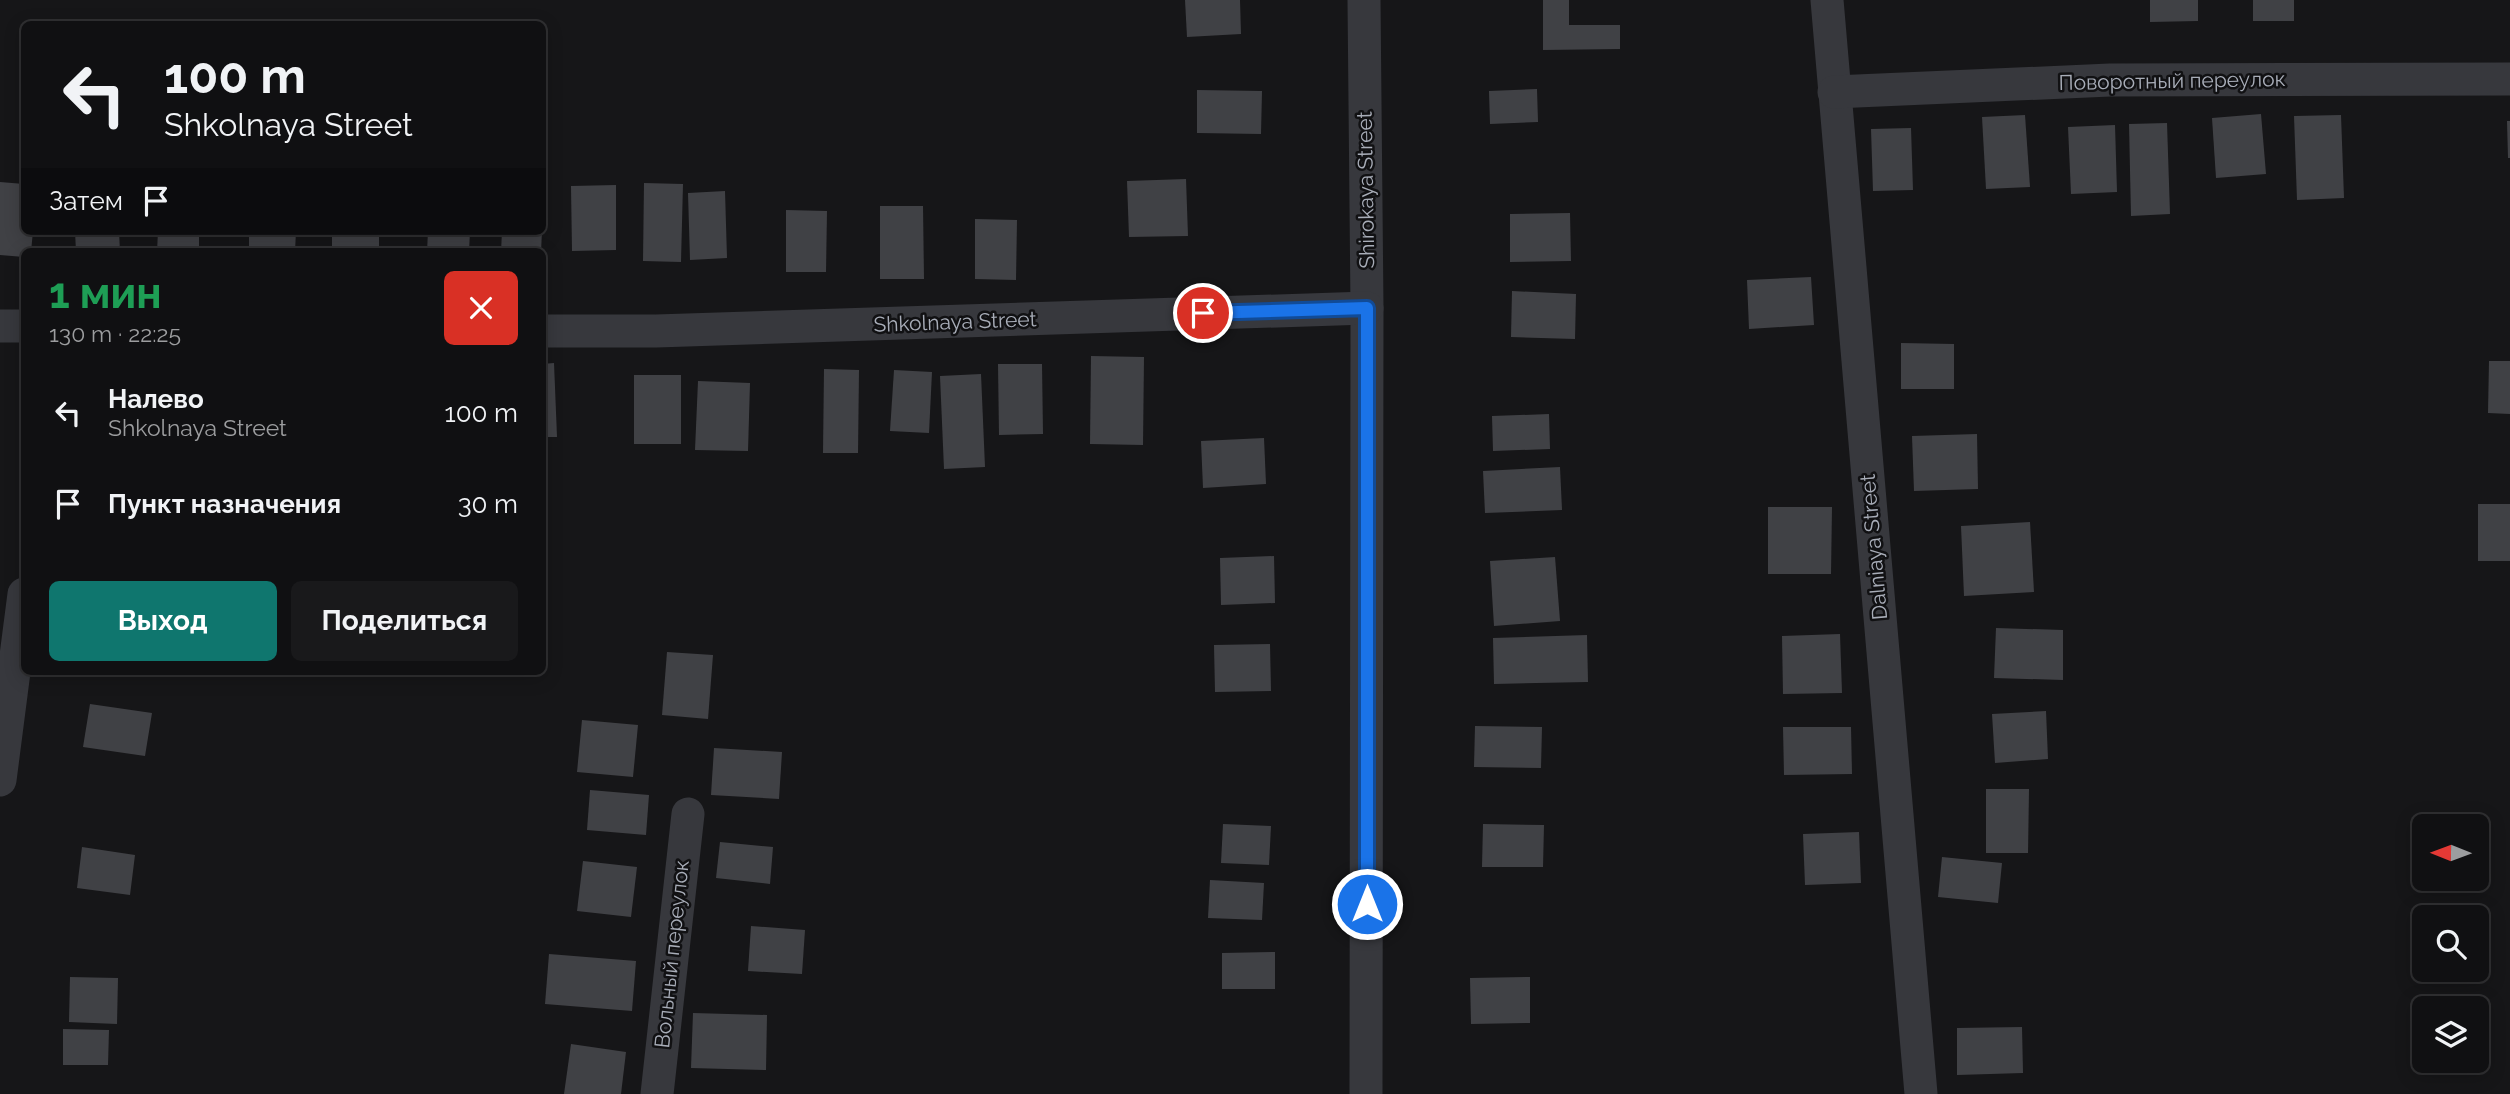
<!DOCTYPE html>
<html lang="ru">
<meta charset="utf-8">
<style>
body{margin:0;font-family:Raleway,sans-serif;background:#19191b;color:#f1f3f6;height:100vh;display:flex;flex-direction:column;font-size:26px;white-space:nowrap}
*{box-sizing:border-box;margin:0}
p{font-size:23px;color:#9c9d9f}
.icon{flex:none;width:38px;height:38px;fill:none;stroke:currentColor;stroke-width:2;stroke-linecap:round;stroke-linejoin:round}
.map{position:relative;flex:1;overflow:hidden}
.panel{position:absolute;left:21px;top:248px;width:525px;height:427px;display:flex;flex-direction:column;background:#101012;border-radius:10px;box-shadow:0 4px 18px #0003,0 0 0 2px #303032}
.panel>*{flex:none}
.hud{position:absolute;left:21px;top:21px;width:525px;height:214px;border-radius:10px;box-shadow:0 4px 18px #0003,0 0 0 2px #303032;background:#101012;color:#f1f3f6;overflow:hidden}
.needle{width:46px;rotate:271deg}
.tools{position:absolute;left:2412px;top:814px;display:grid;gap:14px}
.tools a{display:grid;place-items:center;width:77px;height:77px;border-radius:10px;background:#101012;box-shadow:0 4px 18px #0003,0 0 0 2px #303032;font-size:35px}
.pin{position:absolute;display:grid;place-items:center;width:60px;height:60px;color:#fff;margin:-30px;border:4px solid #fff;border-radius:50%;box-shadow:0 2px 7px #0007}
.me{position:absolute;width:77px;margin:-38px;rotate:0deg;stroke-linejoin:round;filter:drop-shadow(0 0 5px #0008)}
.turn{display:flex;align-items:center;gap:24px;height:147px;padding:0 28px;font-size:32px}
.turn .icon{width:91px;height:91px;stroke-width:2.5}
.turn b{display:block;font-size:49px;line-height:60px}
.then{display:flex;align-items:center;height:66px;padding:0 28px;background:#0003;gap:14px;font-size:26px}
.round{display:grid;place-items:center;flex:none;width:74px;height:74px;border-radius:10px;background:#19191b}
.headline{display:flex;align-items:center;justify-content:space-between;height:119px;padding:0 28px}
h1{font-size:42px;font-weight:700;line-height:52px;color:#1e9e55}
.button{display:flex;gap:14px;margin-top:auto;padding:14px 28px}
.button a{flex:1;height:80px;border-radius:10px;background:#0f766e;color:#fff;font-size:28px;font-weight:700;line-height:80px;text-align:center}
.button a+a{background:#19191b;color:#f1f3f6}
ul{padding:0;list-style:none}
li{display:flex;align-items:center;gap:21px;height:91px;padding:0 28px}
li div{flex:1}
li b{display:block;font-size:26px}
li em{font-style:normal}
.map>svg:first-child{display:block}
.building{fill:#404145}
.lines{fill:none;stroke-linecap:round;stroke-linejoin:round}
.street{stroke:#37383d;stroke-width:33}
.route-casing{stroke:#114b97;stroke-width:18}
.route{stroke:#1a73e8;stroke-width:12}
.labels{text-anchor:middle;stroke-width:5;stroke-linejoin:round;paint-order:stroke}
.street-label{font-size:21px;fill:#a8adb8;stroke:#111113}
</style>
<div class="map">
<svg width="2510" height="1094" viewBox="0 0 2510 1094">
<rect width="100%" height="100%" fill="#161618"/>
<g class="building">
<polygon points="1185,0 1240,0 1241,34 1187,37"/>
<polygon points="1543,0 1569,0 1569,25 1620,25 1620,49 1543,50"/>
<polygon points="2150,0 2198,0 2198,21 2150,22"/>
<rect x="2253" y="0" width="41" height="21"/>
<polygon points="1537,89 1538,122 1490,124 1489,91"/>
<polygon points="1197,90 1262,91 1261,134 1197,133"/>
<polygon points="2261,114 2266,174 2216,178 2212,118"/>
<polygon points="2025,115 2030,187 1986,189 1982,117"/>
<polygon points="2341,115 2344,198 2297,200 2294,116"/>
<polygon points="2507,121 2510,121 2510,158 2508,158"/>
<polygon points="2167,123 2170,214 2131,216 2129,124"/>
<polygon points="2115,125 2117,192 2071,194 2068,127"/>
<polygon points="1911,128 1913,190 1873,191 1871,129"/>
<polygon points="1186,179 1188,236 1129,237 1127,181"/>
<polygon points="0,182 24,184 24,231 33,231 31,252 24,252 24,257 0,255"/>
<polygon points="644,183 683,184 681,262 643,261"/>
<polygon points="616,185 616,250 572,251 571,186"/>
<polygon points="725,191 727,258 690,260 688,193"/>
<polygon points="880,206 923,206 924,279 880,279"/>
<polygon points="786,210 827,211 826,272 786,272"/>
<polygon points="1570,213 1571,261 1510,262 1510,214"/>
<polygon points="975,219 1017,220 1016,280 975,279"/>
<polygon points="75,231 119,231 120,252 76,252"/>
<polygon points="158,231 199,231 199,252 157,252"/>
<polygon points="249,231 296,231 295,252 249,252"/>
<rect x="332" y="231" width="47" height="21"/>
<polygon points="428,231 470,231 469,252 427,252"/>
<polygon points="502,231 542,231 541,252 501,252"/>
<polygon points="1811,277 1814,325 1749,329 1747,280"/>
<polygon points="1512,291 1576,294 1575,339 1511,337"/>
<polygon points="1901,343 1954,344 1954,389 1901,389"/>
<polygon points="1091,356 1144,357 1143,445 1090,444"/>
<polygon points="2489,361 2510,361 2510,414 2488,413"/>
<polygon points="554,363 557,437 542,437 542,364"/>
<polygon points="998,364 1042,364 1043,434 999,435"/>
<polygon points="824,369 859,370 858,453 823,453"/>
<polygon points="894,370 932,372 929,433 890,431"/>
<polygon points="981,374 985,467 944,469 940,376"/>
<rect x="634" y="375" width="47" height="69"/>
<polygon points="698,381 750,383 748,451 695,450"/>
<polygon points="1549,414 1550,449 1493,451 1492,416"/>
<polygon points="1977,434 1978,489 1914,491 1912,436"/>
<polygon points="1264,438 1266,484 1203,488 1201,441"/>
<polygon points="1560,467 1562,510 1485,513 1483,471"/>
<rect x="2478" y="504" width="32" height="57"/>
<polygon points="1768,507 1832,507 1831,574 1768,574"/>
<polygon points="2030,522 2034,592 1964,596 1961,526"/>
<polygon points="1274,556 1275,603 1221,605 1220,558"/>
<polygon points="1555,557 1560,621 1494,626 1490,561"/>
<polygon points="1996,628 2063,630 2063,680 1994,678"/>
<polygon points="1840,634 1842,693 1783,694 1782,636"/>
<polygon points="1587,635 1588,682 1494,684 1493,638"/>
<polygon points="1270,644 1271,691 1215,692 1214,645"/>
<polygon points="667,652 713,655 708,719 662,715"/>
<polygon points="90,704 152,713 145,756 83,747"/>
<polygon points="2046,711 2048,759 1995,763 1992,714"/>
<polygon points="582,720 638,725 633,777 577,772"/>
<polygon points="1475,726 1542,727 1541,768 1474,767"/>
<polygon points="1783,727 1851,727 1852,774 1784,775"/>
<polygon points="714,748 782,752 779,799 711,795"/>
<polygon points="1986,789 2029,789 2028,853 1986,853"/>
<polygon points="590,790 649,795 646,835 587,830"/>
<polygon points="1223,824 1271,826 1269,865 1221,863"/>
<polygon points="1483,824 1544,825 1543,867 1482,867"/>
<polygon points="1859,832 1861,883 1805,885 1803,834"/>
<polygon points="720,842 773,847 770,884 716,878"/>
<polygon points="82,847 135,855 130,895 77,888"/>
<polygon points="1942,857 2002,863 1998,903 1938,897"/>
<polygon points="583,861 637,867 631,917 577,911"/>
<polygon points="1210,880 1264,883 1262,920 1208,918"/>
<polygon points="751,926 805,930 802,974 748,971"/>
<polygon points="1275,952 1275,989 1222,989 1222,953"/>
<polygon points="549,954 636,961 632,1011 545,1004"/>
<polygon points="70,977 118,978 117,1024 69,1022"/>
<polygon points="1530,977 1530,1023 1471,1024 1470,978"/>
<polygon points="693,1013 767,1015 766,1070 691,1068"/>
<polygon points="2022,1027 2023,1073 1957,1075 1957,1028"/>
<polygon points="63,1029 109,1030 108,1065 63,1065"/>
<polygon points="571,1044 626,1052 621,1094 564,1094"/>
</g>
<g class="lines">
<g class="street">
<polyline points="1364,0 1367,308 1366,1094"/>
<polyline points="1827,0 1921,1094"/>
<polyline points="1834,92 2110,80 2510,79"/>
<polyline points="0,326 24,326"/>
<polyline points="542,331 656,331 1367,308"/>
<polyline points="0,780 24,594"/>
<polyline points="657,1094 688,814"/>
</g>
</g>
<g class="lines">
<defs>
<polyline id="route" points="1203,313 1367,308 1367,904"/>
</defs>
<use href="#route" class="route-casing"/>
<use href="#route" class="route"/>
</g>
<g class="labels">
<g class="street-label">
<text transform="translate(2172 81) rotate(-1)" y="7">Поворотный переулок</text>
<text transform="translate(1366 190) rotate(-91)" y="7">Shirokaya Street</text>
<text transform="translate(955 322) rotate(-2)" y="7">Shkolnaya Street</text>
<text transform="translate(1874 547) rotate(-95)" y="7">Dalniaya Street</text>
<text transform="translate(672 954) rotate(-84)" y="7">Вольный переулок</text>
</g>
</g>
</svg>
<div class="tools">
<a><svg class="needle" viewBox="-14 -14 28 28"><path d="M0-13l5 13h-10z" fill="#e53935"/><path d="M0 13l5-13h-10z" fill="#9c9d9f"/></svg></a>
<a><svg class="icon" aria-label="search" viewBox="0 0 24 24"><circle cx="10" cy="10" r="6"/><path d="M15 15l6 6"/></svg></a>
<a><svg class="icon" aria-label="layers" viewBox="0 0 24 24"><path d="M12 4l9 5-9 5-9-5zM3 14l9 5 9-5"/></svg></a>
</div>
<div class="pin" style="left:1203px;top:313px;background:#d93025"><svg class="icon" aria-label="arrive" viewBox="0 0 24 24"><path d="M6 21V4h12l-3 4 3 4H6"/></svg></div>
<svg class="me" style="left:1367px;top:904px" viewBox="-20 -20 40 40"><circle r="17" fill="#1a73e8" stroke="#fff" stroke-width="3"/><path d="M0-11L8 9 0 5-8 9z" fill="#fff"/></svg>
<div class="hud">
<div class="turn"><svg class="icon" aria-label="left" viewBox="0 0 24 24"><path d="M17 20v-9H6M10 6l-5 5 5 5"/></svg><div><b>100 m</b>Shkolnaya Street</div></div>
<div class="then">Затем<svg class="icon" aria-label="arrive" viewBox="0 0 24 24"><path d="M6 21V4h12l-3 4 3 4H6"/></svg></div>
</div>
<section class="panel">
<div class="headline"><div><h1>1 мин</h1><p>130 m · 22:25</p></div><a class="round" style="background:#d93025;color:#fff"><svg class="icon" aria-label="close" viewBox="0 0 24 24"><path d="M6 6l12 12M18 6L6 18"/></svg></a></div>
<ul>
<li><svg class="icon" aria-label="left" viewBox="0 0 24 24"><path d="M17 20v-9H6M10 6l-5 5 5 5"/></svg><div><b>Налево</b><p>Shkolnaya Street</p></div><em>100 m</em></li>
<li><svg class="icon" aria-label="arrive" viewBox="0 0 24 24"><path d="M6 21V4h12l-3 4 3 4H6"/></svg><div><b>Пункт назначения</b></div><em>30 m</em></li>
</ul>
<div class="button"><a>Выход</a><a>Поделиться</a></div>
</section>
</div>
